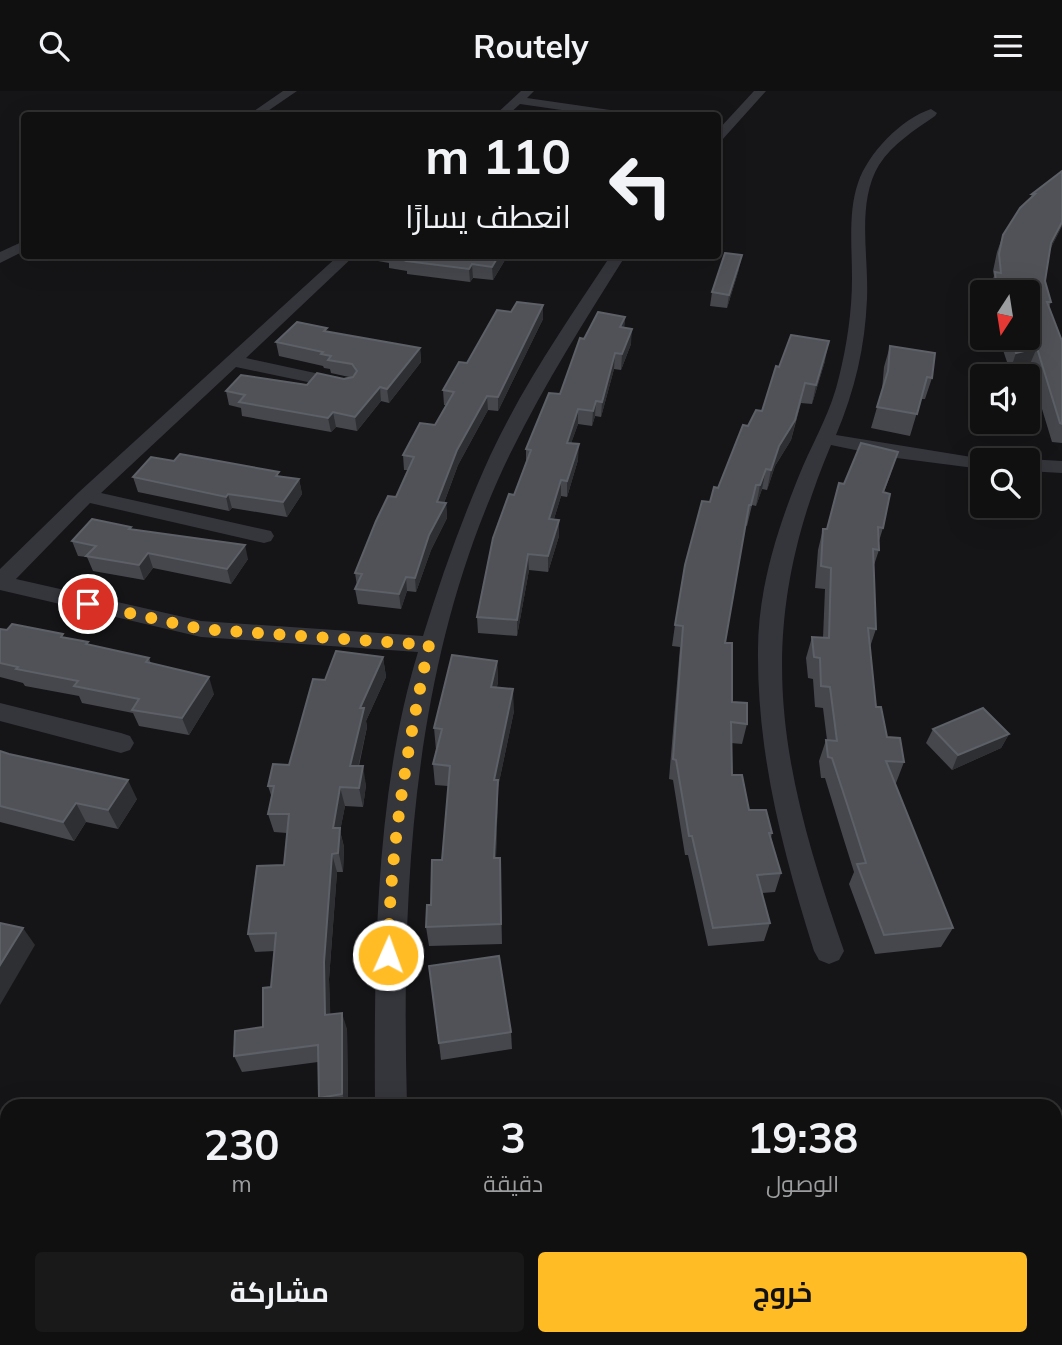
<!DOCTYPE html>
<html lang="ar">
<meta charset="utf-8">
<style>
body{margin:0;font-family:Mulish,Cairo,sans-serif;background:#19191a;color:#f1f3f6;direction:rtl;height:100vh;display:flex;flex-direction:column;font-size:26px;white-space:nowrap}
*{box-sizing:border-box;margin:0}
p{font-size:23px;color:#9c9d9f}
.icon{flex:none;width:38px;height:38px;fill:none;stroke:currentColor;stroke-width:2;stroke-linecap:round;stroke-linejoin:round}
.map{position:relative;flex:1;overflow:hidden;direction:ltr}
.sheet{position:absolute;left:0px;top:1008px;width:1062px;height:247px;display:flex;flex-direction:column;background:#101011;border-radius:21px 21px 0 0;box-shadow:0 7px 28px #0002,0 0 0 2px #303031;direction:rtl}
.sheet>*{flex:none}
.top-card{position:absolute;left:21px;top:21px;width:700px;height:147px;border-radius:7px;box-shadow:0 7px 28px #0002,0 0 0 2px #303031;direction:rtl;background:#101011;color:#f1f3f6;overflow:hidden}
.needle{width:46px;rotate:192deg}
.controls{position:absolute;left:970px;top:189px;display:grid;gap:14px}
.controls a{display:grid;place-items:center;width:70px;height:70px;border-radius:7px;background:#101011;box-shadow:0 7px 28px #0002,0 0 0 2px #303031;font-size:35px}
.pin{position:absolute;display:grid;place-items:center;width:60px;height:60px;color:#fff;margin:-30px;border:4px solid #fff;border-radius:50%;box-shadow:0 2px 7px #0007}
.me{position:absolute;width:77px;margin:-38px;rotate:2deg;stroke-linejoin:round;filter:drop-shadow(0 0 5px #0008)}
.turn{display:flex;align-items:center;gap:24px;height:147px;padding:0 35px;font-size:32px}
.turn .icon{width:91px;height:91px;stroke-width:2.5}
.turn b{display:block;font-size:49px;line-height:60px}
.eta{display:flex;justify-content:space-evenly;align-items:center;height:119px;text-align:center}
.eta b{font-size:42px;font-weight:700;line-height:49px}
.cta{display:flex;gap:14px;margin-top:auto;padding:14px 35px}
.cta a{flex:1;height:80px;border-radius:7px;background:#ffbc25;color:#111;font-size:28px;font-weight:700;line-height:80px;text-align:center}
.cta a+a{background:#19191a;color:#f1f3f6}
header{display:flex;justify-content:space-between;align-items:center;height:91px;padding:0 35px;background:#101011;font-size:32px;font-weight:700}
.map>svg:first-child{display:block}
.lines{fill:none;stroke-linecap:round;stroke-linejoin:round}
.minor{fill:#35363c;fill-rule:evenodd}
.wall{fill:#45474c}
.shaded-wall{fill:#2e2f32}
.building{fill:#505258;stroke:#5d6067;stroke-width:2}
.route{stroke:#ffbc25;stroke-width:12;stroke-dasharray:0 21.6}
</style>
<header><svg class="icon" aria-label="menu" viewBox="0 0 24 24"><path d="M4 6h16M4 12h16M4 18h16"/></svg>Routely<svg class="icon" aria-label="search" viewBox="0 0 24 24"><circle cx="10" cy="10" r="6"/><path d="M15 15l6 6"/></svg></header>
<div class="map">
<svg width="1062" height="1254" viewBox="0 0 1062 1254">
<rect width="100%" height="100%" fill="#151517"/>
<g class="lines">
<g class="minor">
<polygon points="283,0 297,0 262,24 248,24"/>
<polygon points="521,0 534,0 527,7 617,20 623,24 596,24 520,13 508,24 495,24"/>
<polygon points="754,0 766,0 722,49 718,50 718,39"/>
<path d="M931,18L937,22L935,25C915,39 892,53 879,74C856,112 869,165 867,208C865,256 855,299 836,344L990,369H982V378L889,366L831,354C751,543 779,673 844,860L839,869L829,873L819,869L814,860C783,761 757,664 758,559C758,496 779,432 803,375C816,346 832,317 839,286C847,254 852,220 852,187C852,156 848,121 858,92C868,62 901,28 931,18Z"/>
<polygon points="24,150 24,160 0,172 0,161"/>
<path d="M339,164H355L246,267L352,290L355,294L352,298L346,299L236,276L101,402L271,440L274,445L271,450L264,452L90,412L16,488L201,530L423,545C442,484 463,424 490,365C523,294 568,229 611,164H626C585,229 545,292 511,361C412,564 401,793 407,1015H375C374,869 375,702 418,561L201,546L0,499V478L79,401Z"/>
<polygon points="1027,368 1062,370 1062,382 1027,380 1027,369 1023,369"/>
<polygon points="0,612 121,642 130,645 134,652 130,659 121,662 0,630"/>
<polygon points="191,1248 248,1248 245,1254 188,1254"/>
<polygon points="667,1248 722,1248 725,1254 670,1254"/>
</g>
</g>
<g class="wall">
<polygon points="1062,80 1062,135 1050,158 1045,190 1051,211 1049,216 1062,250 1062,352 1052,351 1029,275 1010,280 999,247 1027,247 1027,201 989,201 989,199 994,185 993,180 997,161 1003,144 1030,108 1032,103"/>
<polygon points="377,164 508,164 493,189 473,187 470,191 407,183 407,180 389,177 389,172 378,170"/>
<polygon points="739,178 727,217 710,215 712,201"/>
<polygon points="511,221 543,228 498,320 488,319 458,374 444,412 446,412 447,427 431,459 416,501 407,500 401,518 358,513 355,498 357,495 355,482 396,406 408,379 404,379 403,364 435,334 446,314 444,314 443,299"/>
<polygon points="625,226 624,236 631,253 621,279 614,278 601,326 595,325 592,335 578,333 571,352 578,369 567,406 561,405 554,428 559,429 559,445 548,481 529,479 517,545 478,542 477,526 514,404 526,371 526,358 560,303 584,248"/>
<polygon points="328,241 420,257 421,271 389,312 381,310 357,340 336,336 331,341 242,325 241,317 229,314 226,300 307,294 349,286 331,282 330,278 324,277 323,275 279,265 276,251"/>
<polygon points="890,255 932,287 925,308 921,308 910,345 871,337 882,299 884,276"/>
<polygon points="825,270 812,313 801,312 791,349 775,375 767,399 762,398 756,415 752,414 747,435 745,434 725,552 732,611 747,633 742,653 731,652 732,684 749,719 772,742 771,747 781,782 775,801 762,802 770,832 764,850 708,855 688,764 685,764 673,689 669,688 680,556 672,555 675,534 710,411 718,397 748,335 762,320 779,276"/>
<polygon points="174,370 299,388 302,403 287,426 232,417 229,420 138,401 133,386"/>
<polygon points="891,382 884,401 883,437 879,450 879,459 874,474 876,538 870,556 876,616 887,646 904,671 896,692 894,692 953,837 941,856 875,863 849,793 854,781 843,746 825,687 821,687 819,670 826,649 827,649 823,617 815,616 813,588 808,587 806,567 812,546 823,547 825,498 815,497 818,459 823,438 827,438 844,393"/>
<polygon points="131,436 132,439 248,468 231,493 153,477 144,489 93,480 87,466 78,465 72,450"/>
<polygon points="0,538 64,546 89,554 149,567 151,573 214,603 189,644 139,635 133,622 82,612 79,605 25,595 23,592 0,586"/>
<polygon points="383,566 386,586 366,630 367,636 359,675 366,694 363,716 345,715 340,740 344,756 343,781 337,781 329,888 330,923 347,938 348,1015 323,1015 319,1007 318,971 242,981 234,965 263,936 271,896 275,860 255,861 248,843 284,774 287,742 274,741 268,723 272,707 268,695 289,674 325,589"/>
<polygon points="497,570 498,591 497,596 514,620 498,696 496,767 500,767 502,853 429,855 426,836 442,769 448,695 435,694 433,673 436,659 434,637"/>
<polygon points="933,638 1009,643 1001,657 952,679 926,652"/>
<polygon points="0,660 137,708 118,738 86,731 74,750 0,731"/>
<polygon points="511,941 512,958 441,969 439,952"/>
<polygon points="871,1248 989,1248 990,1254 887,1254 871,1250"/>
<polygon points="1041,1248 1062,1254 1036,1254 1035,1251"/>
</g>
<g class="shaded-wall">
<polygon points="1062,131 1062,135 1045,169 1051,152"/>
<polygon points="499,164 508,164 493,189 492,176"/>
<polygon points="742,164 739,178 727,217 729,204"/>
<polygon points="472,173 473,187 470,191 469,178"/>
<polygon points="543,214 543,228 498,320 498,306"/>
<polygon points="625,226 624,241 620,236"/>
<polygon points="632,238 631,253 621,279 622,263"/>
<polygon points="829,250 825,270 812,313 816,294"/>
<polygon points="420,257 421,271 389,312 387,298"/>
<polygon points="1037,257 1029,275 1010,280 1016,262"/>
<polygon points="615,262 614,278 601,326 602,311"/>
<polygon points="805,292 791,349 775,375 767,399 771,379 779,355"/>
<polygon points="380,296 381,310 357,340 355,326"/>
<polygon points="487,305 488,319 458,374 439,425 437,411 457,359"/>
<polygon points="596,310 595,325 592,335 593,320"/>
<polygon points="578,318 578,333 566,367 567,352"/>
<polygon points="333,321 336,336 331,341 328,327"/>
<polygon points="579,353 578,369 567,406 567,390"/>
<polygon points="898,361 891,382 876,422 883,401"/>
<polygon points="766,378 762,398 756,415 760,394"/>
<polygon points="299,388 302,403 287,426 283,411"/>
<polygon points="561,389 561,405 549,444 549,428"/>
<polygon points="228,403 232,417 229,420 226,406"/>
<polygon points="446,412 447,427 431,459 416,501 415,487 429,444"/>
<polygon points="559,429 559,445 548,481 548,465"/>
<polygon points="245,454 248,468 231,493 227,478"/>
<polygon points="148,462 153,477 144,489 139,474"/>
<polygon points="528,463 529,479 517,545 517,529"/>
<polygon points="406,486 407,500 401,518 399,503"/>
<polygon points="383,566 386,586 366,630 367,636 354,694 350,675 360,617"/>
<polygon points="497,570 498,591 491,617 491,596"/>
<polygon points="209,586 214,603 189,644 182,627"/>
<polygon points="513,598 514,620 498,696 498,710 495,788 494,689"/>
<polygon points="1009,643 1001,657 952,679 958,664"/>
<polygon points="363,675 366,694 363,716 359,697"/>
<polygon points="128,689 137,708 118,738 108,719"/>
<polygon points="340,696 345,715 340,740 344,756 343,781 333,737"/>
<polygon points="76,712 86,731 74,750 63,731"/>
<polygon points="332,763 337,781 329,888 331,940 325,924 324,871"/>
<polygon points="23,837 35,854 0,914 0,874"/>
<polygon points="342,922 347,938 348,1015 342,1003"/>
<polygon points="36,1248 60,1248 62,1253 25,1254"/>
</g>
<g class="building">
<polygon points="1062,80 1062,131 1051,152 1045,190 1051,211 1047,211 1062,250 1062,333 1060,332 1037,257 1016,262 1011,247 1027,247 1027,201 997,201 995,181 1001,182 999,163 1003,144 1020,117 1035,103 1032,103"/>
<polygon points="725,162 742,164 729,204 712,201"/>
<polygon points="392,164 499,164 492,176 472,173 469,178 406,170 408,167"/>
<polygon points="517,211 543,214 498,306 487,305 457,359 437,411 446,412 429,444 415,487 406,486 399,503 355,498 362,483 355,482 376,430 388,405 396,406 414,366 403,364 420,332 435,334 454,301 443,299 459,271 467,272 497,219 511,221"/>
<polygon points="598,221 625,226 620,236 632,238 622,263 615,262 602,311 596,310 593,320 578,318 567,352 579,353 567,390 561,389 549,428 559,429 548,465 528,463 517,529 477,526 493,447 509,403 514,404 531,359 526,358 549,302 560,303 580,247 584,248"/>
<polygon points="297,231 327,237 324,240 420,257 387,298 380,296 355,326 333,321 328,327 239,311 245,304 226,300 241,284 307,294 317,282 344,288 353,286 357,280 352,273 328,269 331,265 321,263 323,261 276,251"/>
<polygon points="791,244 829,250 816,294 805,292 795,329 779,355 771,379 766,378 760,394 756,394 751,414 749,414 725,552 732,552 732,611 747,612 747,633 731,631 732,684 742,684 749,719 766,719 772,742 769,742 781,782 757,784 770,832 713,837 692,745 689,745 676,669 673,668 683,535 675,534 685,474 702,410 710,411 714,396 718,397 743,334 748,335 756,319 762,320 776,275 779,276"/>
<polygon points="890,255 935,262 932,287 927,286 917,323 877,316 888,280"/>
<polygon points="861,352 898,361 883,401 890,403 883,437 878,436 879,459 873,458 876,538 868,537 876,616 881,616 887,646 900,647 904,671 886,670 953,837 884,844 857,773 866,772 851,725 832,667 828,666 826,649 837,650 830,596 821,595 820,567 814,566 812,546 829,547 831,477 821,475 823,438 827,438 839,392 844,393"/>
<polygon points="180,363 279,381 276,385 299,388 283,411 228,403 226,406 133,386 151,366 174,370"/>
<polygon points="92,428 131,436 129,438 245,454 227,478 148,462 139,474 86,465 96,455 72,450"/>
<polygon points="12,533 63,543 61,546 88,551 86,553 149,567 146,571 209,586 182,627 132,619 139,608 74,595 78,590 16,578 18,576 0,572 0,538 7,539"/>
<polygon points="336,560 383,566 360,617 364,617 350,675 363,675 359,697 340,696 333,737 340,737 338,762 332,763 324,871 325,924 342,922 342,1003 319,1007 318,954 234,965 235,940 263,936 263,897 271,896 276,842 248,843 257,775 284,774 289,723 268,723 274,695 268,695 273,673 289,674 313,588 325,589"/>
<polygon points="452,564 497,570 491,596 513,598 494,689 498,689 494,767 500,767 501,833 426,836 427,814 431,814 432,769 442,769 450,675 433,673 442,638 434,637"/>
<polygon points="983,617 1009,643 958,664 933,638"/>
<polygon points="0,660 9,663 128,689 108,719 76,712 63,731 0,715"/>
<polygon points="0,832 23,837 0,874"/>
<polygon points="499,865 511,941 439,952 429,875"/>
<polygon points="7,1154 7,1248 36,1248 25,1254 0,1254 0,1157"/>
<polygon points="1055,1247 1062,1247 1062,1254 1043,1254 1041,1248"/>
<polygon points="927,1248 989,1248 990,1254 954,1254"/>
</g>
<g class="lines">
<path class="route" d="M88,513L201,538L429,554C407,657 390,758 388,864"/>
</g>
</svg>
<div class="controls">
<a><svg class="needle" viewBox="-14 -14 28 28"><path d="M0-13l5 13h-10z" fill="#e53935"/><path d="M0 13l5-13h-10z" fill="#9c9d9f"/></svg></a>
<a><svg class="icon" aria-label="sound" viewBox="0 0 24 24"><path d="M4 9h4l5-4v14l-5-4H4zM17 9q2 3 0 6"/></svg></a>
<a><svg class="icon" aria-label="search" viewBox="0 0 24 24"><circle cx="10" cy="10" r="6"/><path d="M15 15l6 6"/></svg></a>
</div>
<div class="pin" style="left:88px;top:513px;background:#d93025"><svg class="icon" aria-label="arrive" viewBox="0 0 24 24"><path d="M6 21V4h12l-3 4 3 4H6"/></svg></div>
<svg class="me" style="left:388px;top:864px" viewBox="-20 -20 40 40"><circle r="17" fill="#ffbc25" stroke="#fff" stroke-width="3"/><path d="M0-11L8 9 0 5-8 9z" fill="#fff"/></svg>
<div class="top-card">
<div class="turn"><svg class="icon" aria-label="left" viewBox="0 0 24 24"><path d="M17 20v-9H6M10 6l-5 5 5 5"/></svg><div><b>110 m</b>انعطف يسارًا</div></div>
</div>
<section class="sheet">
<div class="eta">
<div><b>19:38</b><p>الوصول</p></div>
<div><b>3</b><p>دقيقة</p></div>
<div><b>230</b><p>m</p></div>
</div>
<div class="cta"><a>خروج</a><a>مشاركة</a></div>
</section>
</div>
